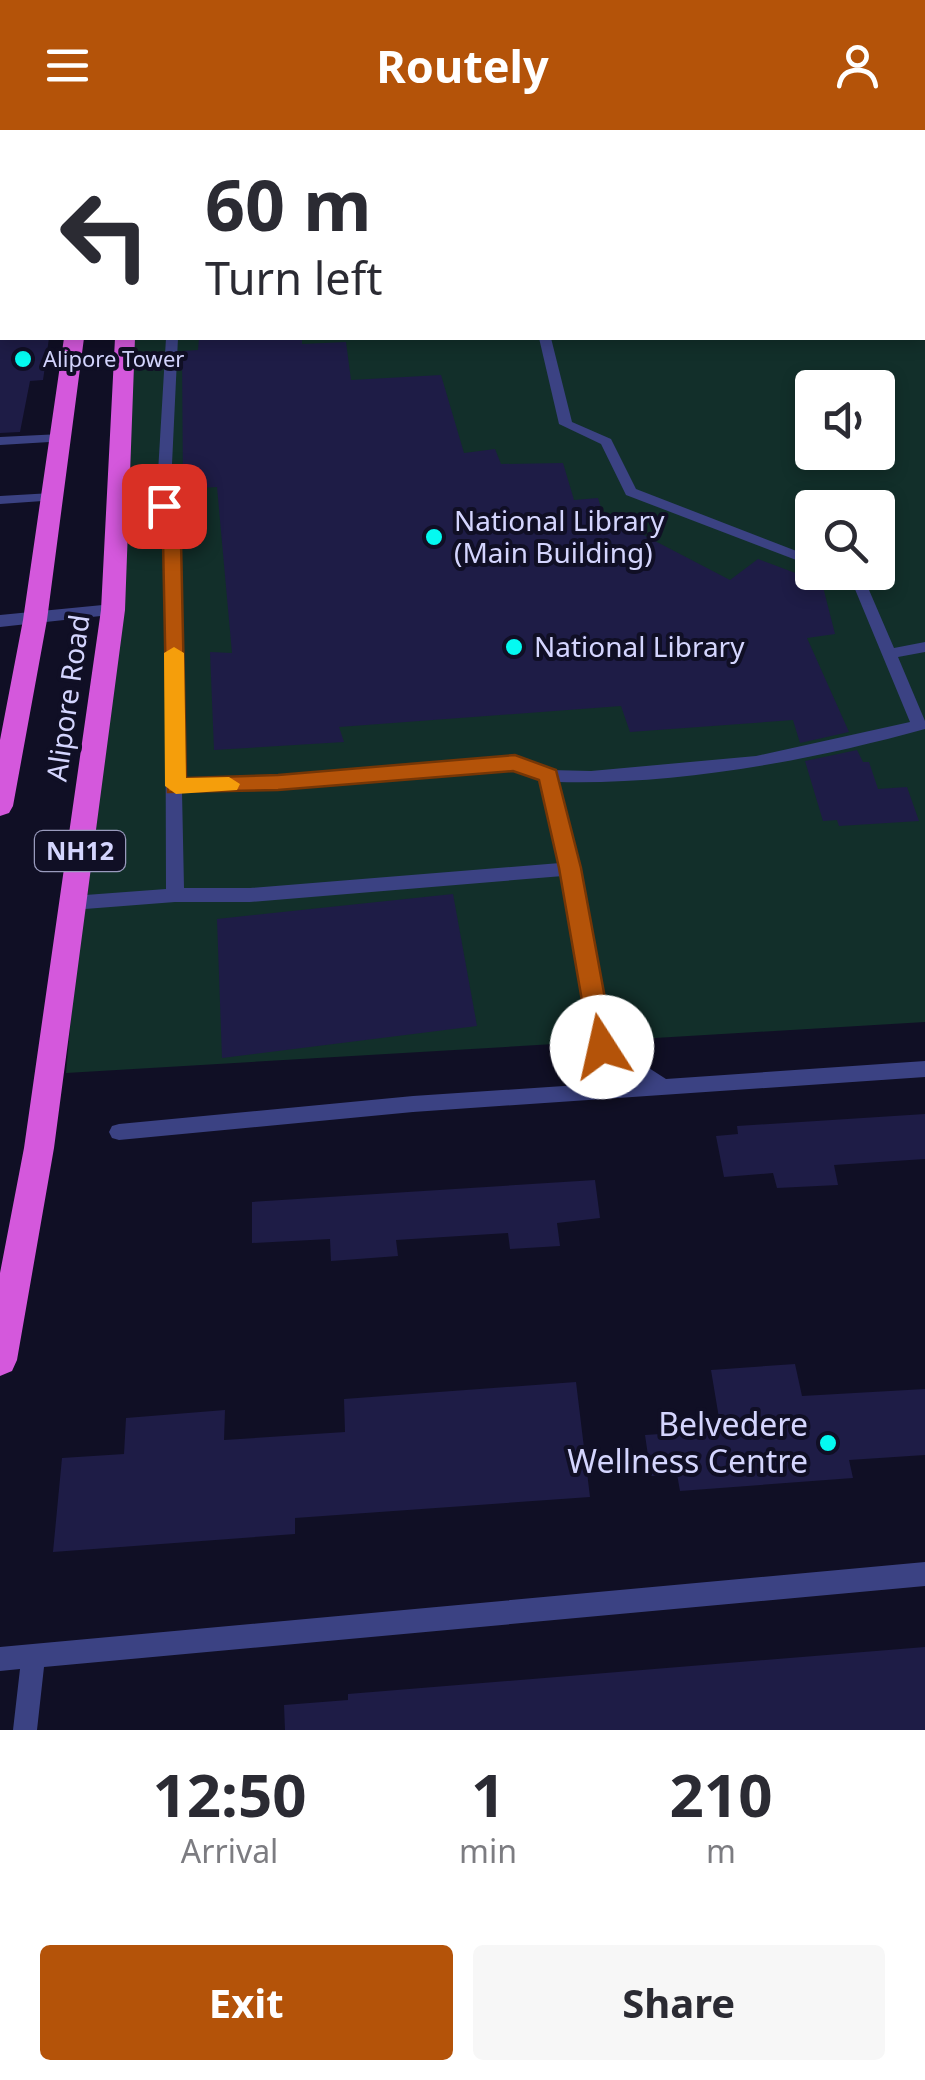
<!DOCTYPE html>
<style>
body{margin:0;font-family:"Noto Sans",sans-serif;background:#f7f7f7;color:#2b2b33;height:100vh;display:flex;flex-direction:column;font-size:38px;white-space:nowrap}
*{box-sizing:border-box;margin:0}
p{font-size:32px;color:#7c7c81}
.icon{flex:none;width:55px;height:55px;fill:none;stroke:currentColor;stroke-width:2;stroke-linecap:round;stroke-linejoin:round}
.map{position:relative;height:1600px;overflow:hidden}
.sheet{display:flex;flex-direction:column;background:#fff;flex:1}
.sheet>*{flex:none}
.banner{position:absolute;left:0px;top:0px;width:925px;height:210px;box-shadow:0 5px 15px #0003;background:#fff;color:#2b2b33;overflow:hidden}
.fabs{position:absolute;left:795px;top:240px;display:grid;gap:20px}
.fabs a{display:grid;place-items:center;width:100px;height:100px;border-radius:10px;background:#fff;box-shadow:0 5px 15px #0003;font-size:50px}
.pin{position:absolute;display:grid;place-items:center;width:85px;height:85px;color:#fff;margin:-42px;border-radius:20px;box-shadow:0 5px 15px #0006}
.me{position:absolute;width:110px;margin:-55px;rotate:350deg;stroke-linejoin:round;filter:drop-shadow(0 0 8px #0008)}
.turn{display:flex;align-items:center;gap:35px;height:210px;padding:0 40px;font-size:45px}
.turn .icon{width:130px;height:130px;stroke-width:2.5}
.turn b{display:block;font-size:70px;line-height:85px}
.eta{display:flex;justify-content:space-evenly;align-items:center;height:170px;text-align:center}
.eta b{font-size:60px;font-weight:700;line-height:70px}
.button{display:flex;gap:20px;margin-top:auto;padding:20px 40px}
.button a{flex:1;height:115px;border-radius:10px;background:#b45309;color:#fff;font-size:40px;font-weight:700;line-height:115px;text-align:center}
.button a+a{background:#f7f7f7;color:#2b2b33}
header{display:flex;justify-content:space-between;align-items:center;height:130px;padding:0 40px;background:#b45309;color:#fff;font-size:45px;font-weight:700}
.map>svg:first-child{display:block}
.green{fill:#122f2a;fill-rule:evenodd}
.building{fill:#1e1c46}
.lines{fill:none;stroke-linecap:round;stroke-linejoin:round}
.service{fill:#3b4283;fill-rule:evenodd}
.minor{fill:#3b4283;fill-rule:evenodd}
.trunk{fill:#d458dc;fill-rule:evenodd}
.route{fill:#b45309;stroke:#753606;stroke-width:2.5}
.slow{fill:#f59e0b}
.poi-dot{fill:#04faf1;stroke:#100f25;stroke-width:4}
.labels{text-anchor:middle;stroke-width:8;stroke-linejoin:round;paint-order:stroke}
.far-poi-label{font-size:22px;fill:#d4d5fe;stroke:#100f25;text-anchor:start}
.shield{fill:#100f25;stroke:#999abd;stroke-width:2.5}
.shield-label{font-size:25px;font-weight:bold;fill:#d4d5fe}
.poi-label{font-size:28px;fill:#d4d5fe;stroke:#100f25;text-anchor:start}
.street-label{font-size:28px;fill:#d4d5fe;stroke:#100f25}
.near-poi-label{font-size:32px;fill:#d4d5fe;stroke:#100f25;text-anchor:end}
</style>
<header><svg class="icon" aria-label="menu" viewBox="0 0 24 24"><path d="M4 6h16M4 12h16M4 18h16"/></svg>Routely<svg class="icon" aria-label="person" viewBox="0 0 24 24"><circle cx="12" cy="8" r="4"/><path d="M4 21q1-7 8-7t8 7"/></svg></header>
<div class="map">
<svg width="925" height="1600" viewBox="0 0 925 1600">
<rect width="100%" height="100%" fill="#100f25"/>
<path class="green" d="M146,0H925V892L66,943L131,208H922V2ZM812,258H878V322H812ZM812,378H878V442H812Z"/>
<g class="building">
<polygon points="0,208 49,208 43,250 30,251 20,302 0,303"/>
<polygon points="199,208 302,208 302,214 346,212 351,250 441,245 464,323 495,319 501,334 563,333 574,370 598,368 603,384 730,450 758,429 822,453 835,504 807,508 849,602 800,613 793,590 630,602 621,576 339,597 344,612 214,620 210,522 232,523 217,357 183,359 182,221 198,220"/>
<polygon points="857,620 863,632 869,632 878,659 907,657 919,691 839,696 837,690 823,691 805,631"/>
<polygon points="453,764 477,896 222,928 217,789"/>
<polygon points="925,984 925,1029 834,1035 838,1055 777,1058 773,1043 724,1047 716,1006 738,1004 737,996"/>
<polygon points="595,1050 600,1088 557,1093 560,1116 510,1119 508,1103 396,1110 398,1126 331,1131 330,1109 252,1113 252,1072"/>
<polygon points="795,1234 802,1266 925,1259 925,1325 849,1330 853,1348 680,1361 677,1344 651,1346 645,1305 721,1300 711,1240"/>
<polygon points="576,1252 590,1367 295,1388 295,1404 53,1422 62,1328 124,1324 126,1288 225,1280 224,1310 345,1302 344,1269"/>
<polygon points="925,1517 925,1600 285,1600 284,1575 348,1570 348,1564"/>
</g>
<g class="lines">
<g class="service">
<rect x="460" y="0" width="10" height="2"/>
<polygon points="918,0 925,0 925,6"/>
<polygon points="922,75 925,75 922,82"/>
<path d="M166,208H178L170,376L179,411L182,650L278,647L515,627L550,640L591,641L756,626L910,592L852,452L834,442H855L863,446L894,518L925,512V522L898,527L925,591V599C809,631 678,655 558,652L578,739L610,913L666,949L925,931V947L413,982L119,1010L112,1008L109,1002L112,996L119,994L413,966L638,951L595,922L593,917L563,746L250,772H175L72,780L66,778L63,773L66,768L72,766L166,759L165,411L156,376ZM514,639L542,650L560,733L250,758H184L182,662L278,659Z"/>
<polygon points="539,208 551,208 572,292 611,309 636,359 812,427 812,436 626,365 601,314 559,294"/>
<polygon points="61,304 68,308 66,311 0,315 0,307"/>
<polygon points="52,363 59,367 57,370 0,374 0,366"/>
<polygon points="925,1432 925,1456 44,1537 37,1600 13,1600 20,1539 0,1541 0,1517"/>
</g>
<g class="minor">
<polygon points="2,107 2,115 0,116 0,108"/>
<polygon points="113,474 121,480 119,484 0,497 0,485"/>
</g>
<g class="trunk">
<polygon points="64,208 84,208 47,490 13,676 9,683 0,686 0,610 23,490"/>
<polygon points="115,208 135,208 125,480 54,1018 17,1230 12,1241 0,1246 0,1143 24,1018 101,480"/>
</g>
</g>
<polygon class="route" points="164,370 172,376 181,411 186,648 278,645 515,625 556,640 581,738 614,917 611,924 593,924 590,917 559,738 539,650 513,641 278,660 168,662 163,411 155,376"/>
<polygon class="slow" points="174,517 184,523 186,648 229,647 240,654 237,660 176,664 165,656 164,523"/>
<g class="poi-dot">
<circle cx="23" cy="229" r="10"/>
<circle cx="434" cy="407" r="10"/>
<circle cx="514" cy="517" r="10"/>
<circle cx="828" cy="1313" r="10"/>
</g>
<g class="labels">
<g class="far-poi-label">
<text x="43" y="237">Alipore Tower</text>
</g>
<rect class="shield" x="35" y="701" width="90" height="40" rx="8"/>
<g class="shield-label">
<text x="80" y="730">NH12</text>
</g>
<g class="poi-label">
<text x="454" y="401">National Library<tspan x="454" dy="32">(Main Building)</tspan></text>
<text x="534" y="527">National Library</text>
</g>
<g class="street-label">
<text transform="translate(68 568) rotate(-82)" y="10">Alipore Road</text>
</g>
<g class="near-poi-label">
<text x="808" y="1306">Belvedere<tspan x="808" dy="37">Wellness Centre</tspan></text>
</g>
</g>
</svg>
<div class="fabs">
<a><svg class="icon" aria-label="sound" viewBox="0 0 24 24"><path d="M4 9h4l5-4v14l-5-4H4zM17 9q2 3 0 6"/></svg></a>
<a><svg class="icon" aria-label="search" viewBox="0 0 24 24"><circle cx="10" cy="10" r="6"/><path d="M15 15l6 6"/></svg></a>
</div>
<div class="pin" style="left:164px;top:376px;background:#d93025"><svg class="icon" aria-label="arrive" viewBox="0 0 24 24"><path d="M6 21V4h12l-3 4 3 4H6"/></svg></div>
<svg class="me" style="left:602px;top:917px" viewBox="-20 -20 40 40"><circle r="19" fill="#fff"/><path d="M0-13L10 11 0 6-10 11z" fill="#b45309"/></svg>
<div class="banner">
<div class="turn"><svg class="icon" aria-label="left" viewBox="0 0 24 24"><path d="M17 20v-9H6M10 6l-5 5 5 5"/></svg><div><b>60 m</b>Turn left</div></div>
</div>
</div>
<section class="sheet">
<div class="eta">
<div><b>12:50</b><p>Arrival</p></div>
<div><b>1</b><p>min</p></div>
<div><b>210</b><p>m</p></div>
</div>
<div class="button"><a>Exit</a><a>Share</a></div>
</section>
